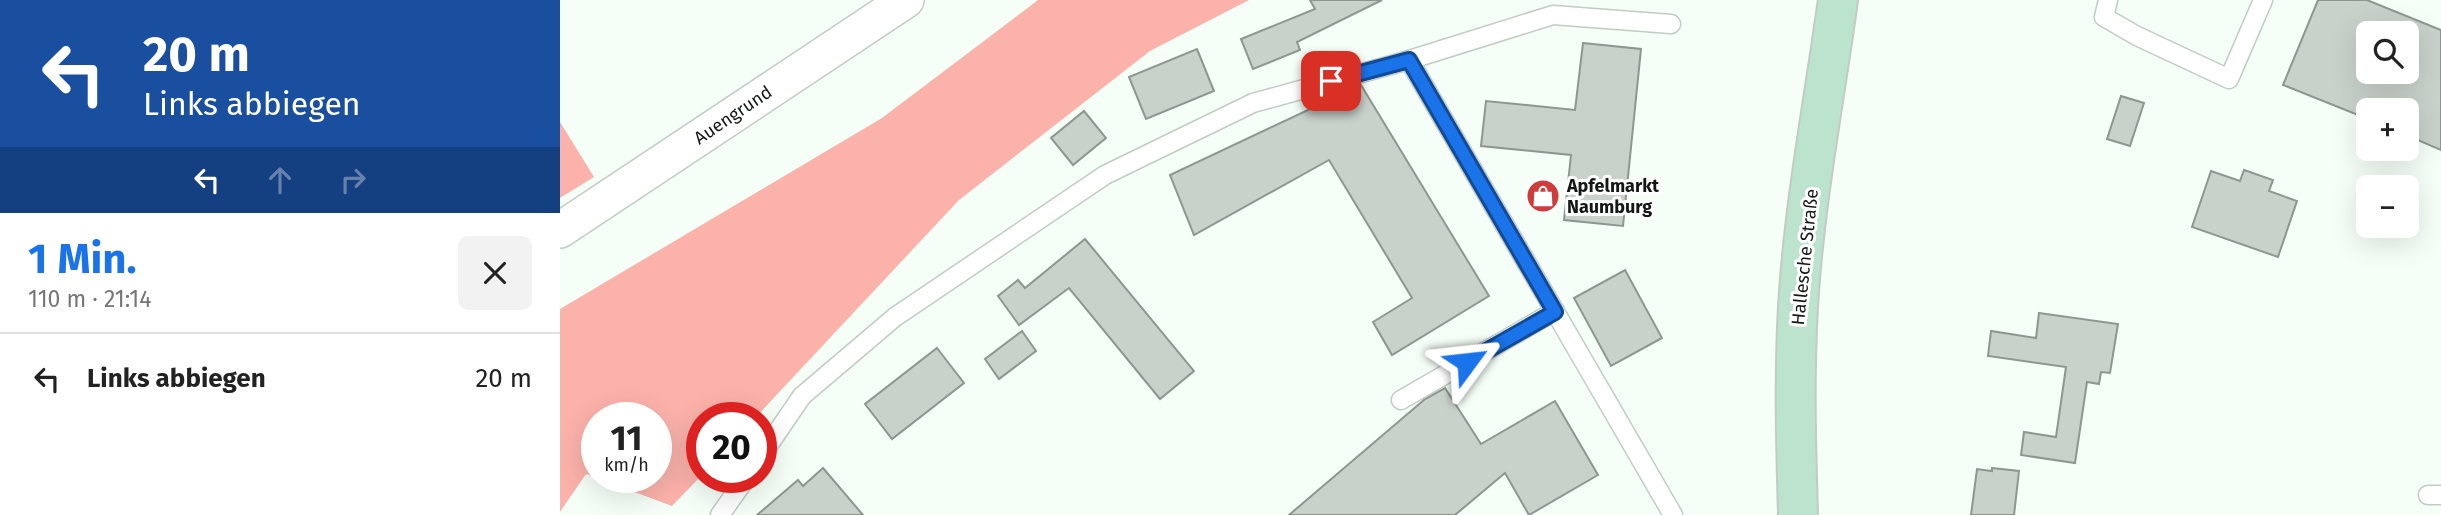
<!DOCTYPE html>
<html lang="de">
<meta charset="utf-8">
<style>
body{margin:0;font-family:"Fira Sans",sans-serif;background:#f2f2f2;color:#222;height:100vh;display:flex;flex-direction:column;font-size:26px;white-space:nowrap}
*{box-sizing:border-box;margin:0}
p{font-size:23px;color:#767676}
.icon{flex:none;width:38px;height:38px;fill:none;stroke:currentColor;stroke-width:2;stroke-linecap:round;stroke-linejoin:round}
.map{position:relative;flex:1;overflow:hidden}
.drawer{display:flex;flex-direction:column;background:#fff;width:560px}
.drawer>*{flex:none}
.guide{background:#1a4fa0;color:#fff;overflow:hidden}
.fabs{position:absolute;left:1796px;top:21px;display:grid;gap:14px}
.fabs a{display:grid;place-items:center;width:63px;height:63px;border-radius:10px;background:#fff;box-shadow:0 7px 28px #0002;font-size:35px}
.speed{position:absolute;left:21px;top:402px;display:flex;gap:14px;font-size:35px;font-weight:700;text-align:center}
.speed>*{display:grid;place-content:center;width:91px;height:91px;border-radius:50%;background:#fff;box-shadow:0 7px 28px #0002;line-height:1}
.speed small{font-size:18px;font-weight:400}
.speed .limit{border:10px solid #d22;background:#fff;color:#111}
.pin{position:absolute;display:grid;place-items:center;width:60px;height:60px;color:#fff;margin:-30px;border-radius:14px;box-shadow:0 4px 10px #0006}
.me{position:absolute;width:77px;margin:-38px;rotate:60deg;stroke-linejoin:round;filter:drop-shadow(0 0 5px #0008)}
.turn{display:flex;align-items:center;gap:24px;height:147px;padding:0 28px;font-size:32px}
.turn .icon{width:91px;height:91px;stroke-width:2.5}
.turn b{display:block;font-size:49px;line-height:60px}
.lanes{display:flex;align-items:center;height:66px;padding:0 28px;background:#0003;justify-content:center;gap:35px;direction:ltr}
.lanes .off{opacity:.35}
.round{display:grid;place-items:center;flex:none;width:74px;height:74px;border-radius:10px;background:#f2f2f2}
.head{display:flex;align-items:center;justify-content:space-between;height:119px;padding:0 28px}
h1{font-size:42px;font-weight:700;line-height:52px;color:#1a73e8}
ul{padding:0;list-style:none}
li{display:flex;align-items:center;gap:21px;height:91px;padding:0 28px;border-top:2px solid #e0e0e0}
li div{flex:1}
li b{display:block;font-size:26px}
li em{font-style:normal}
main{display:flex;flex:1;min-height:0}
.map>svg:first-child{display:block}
.green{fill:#fbb2ab}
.building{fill:#c9d1cb;stroke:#8e9690;stroke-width:2;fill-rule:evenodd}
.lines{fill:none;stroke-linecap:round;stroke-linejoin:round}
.service-casing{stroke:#c3cbc5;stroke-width:21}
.minor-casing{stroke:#c3cbc5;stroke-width:38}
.secondary-casing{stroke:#c3cbc5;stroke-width:42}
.service{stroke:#fff;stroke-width:18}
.minor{stroke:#fff;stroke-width:35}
.secondary{stroke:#bce3ce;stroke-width:38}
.route-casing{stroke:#114b97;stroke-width:18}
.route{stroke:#1a73e8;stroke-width:12}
.labels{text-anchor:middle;stroke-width:6;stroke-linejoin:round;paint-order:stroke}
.street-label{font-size:18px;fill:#141715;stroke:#fff}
.poi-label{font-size:18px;font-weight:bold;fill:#141715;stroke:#fff;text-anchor:start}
</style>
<main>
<section class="drawer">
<div class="guide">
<div class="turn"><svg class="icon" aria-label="left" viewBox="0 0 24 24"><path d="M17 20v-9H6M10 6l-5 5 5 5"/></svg><div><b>20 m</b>Links abbiegen</div></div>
<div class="lanes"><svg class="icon" aria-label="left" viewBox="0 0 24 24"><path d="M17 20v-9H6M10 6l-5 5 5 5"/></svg><svg class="icon off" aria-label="ahead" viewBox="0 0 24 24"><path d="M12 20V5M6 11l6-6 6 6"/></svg><svg class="icon off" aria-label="right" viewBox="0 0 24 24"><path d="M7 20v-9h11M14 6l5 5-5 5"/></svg></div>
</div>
<div class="head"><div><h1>1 Min.</h1><p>110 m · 21:14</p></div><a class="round"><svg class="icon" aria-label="close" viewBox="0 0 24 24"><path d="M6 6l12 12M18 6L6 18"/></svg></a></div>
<ul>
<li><svg class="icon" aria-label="left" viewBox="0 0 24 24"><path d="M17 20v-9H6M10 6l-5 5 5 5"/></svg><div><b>Links abbiegen</b></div><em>20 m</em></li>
</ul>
</section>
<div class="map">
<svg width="1881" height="515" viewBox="0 0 1881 515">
<rect width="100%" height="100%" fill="#f5fef7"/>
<g class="green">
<polygon points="478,0 689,0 590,51 399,200 195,418 142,418 142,475 112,506 37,478 96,478 96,418 37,418 37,478 26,474 0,512 0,309 322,118"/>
<polygon points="0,122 34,177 0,198"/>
</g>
<g class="building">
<polygon points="750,0 822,0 737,42 740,50 693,69 681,39 755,9"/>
<path d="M1758,0H1807L1881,30V150L1846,135V110H1808V119L1723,85ZM1808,33H1846V72H1808Z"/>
<polygon points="1023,43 1081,49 1063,226 1004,220 1011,155 921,146 926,101 1015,110"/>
<polygon points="637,49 654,91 586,119 569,77"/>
<polygon points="801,85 929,296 832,355 813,322 852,298 769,160 634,235 610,175"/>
<polygon points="1561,96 1584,103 1570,146 1547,139"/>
<polygon points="524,111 546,138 513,165 491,138"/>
<polygon points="1684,170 1713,180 1709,191 1737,201 1718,257 1632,227 1651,171 1680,181"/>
<polygon points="525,239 634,371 600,399 509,288 459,325 438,296 458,280 465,288"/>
<polygon points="1065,270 1102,338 1051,366 1014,298"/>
<polygon points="1479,313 1558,324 1550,373 1541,372 1539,384 1527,382 1515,463 1461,455 1464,432 1496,437 1506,367 1428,356 1431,331 1476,338"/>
<polygon points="462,331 476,351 439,379 425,359"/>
<polygon points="377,348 404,383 332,439 305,404"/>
<polygon points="885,388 921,444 995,401 1038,475 969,515 945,473 895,515 729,515 865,399"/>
<polygon points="263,468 303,515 197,515 238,480 243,486"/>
<polygon points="1432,468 1459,471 1454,515 1411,515 1417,469 1432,471"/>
</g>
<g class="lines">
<defs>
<g id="service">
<polyline points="1548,0 1544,17 1577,36 1669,79 1703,0"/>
<polyline points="849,60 1113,515"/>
<polyline points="841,400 995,311"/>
<polyline points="201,456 242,396 335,317 545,175 693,103 849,60 993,15 1111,24"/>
<polyline points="1868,495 1881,495"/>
<polyline points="160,515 186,478"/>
</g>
<polyline id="minor" points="0,230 346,0"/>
<path id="secondary" d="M1238,515C1236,446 1234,376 1238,307C1244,204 1264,102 1278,0"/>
</defs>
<use href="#service" class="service-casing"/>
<use href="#minor" class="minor-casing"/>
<use href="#secondary" class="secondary-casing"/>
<use href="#service" class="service"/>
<use href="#minor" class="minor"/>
<use href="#secondary" class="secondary"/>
</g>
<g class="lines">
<defs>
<polyline id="route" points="771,81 849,60 995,312 907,362"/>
</defs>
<use href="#route" class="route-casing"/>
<use href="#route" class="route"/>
</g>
<defs>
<symbol id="shop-disc" viewBox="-11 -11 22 22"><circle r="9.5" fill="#cc3d3b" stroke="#fff"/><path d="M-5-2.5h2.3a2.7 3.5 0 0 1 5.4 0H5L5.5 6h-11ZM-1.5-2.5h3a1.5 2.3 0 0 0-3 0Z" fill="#fff"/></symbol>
</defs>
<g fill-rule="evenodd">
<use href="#shop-disc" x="964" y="177" width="38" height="38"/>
</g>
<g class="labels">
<g class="street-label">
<text transform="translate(173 115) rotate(-34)" y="6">Auengrund</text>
<text transform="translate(1245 257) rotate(-84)" y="6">Hallesche Straße</text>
</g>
<g class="poi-label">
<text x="1007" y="192">Apfelmarkt<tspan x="1007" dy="21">Naumburg</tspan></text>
</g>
</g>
</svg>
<div class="fabs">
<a><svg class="icon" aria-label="search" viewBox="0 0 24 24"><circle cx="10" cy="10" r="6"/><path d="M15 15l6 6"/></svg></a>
<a>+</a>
<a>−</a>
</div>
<div class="speed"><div>11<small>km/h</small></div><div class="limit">20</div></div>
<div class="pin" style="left:771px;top:81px;background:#d93025"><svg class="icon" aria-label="arrive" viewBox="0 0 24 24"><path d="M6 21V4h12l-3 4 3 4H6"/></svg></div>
<svg class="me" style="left:907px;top:362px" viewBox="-20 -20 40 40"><path d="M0-17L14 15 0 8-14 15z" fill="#1a73e8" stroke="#fff" stroke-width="4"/></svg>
</div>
</main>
